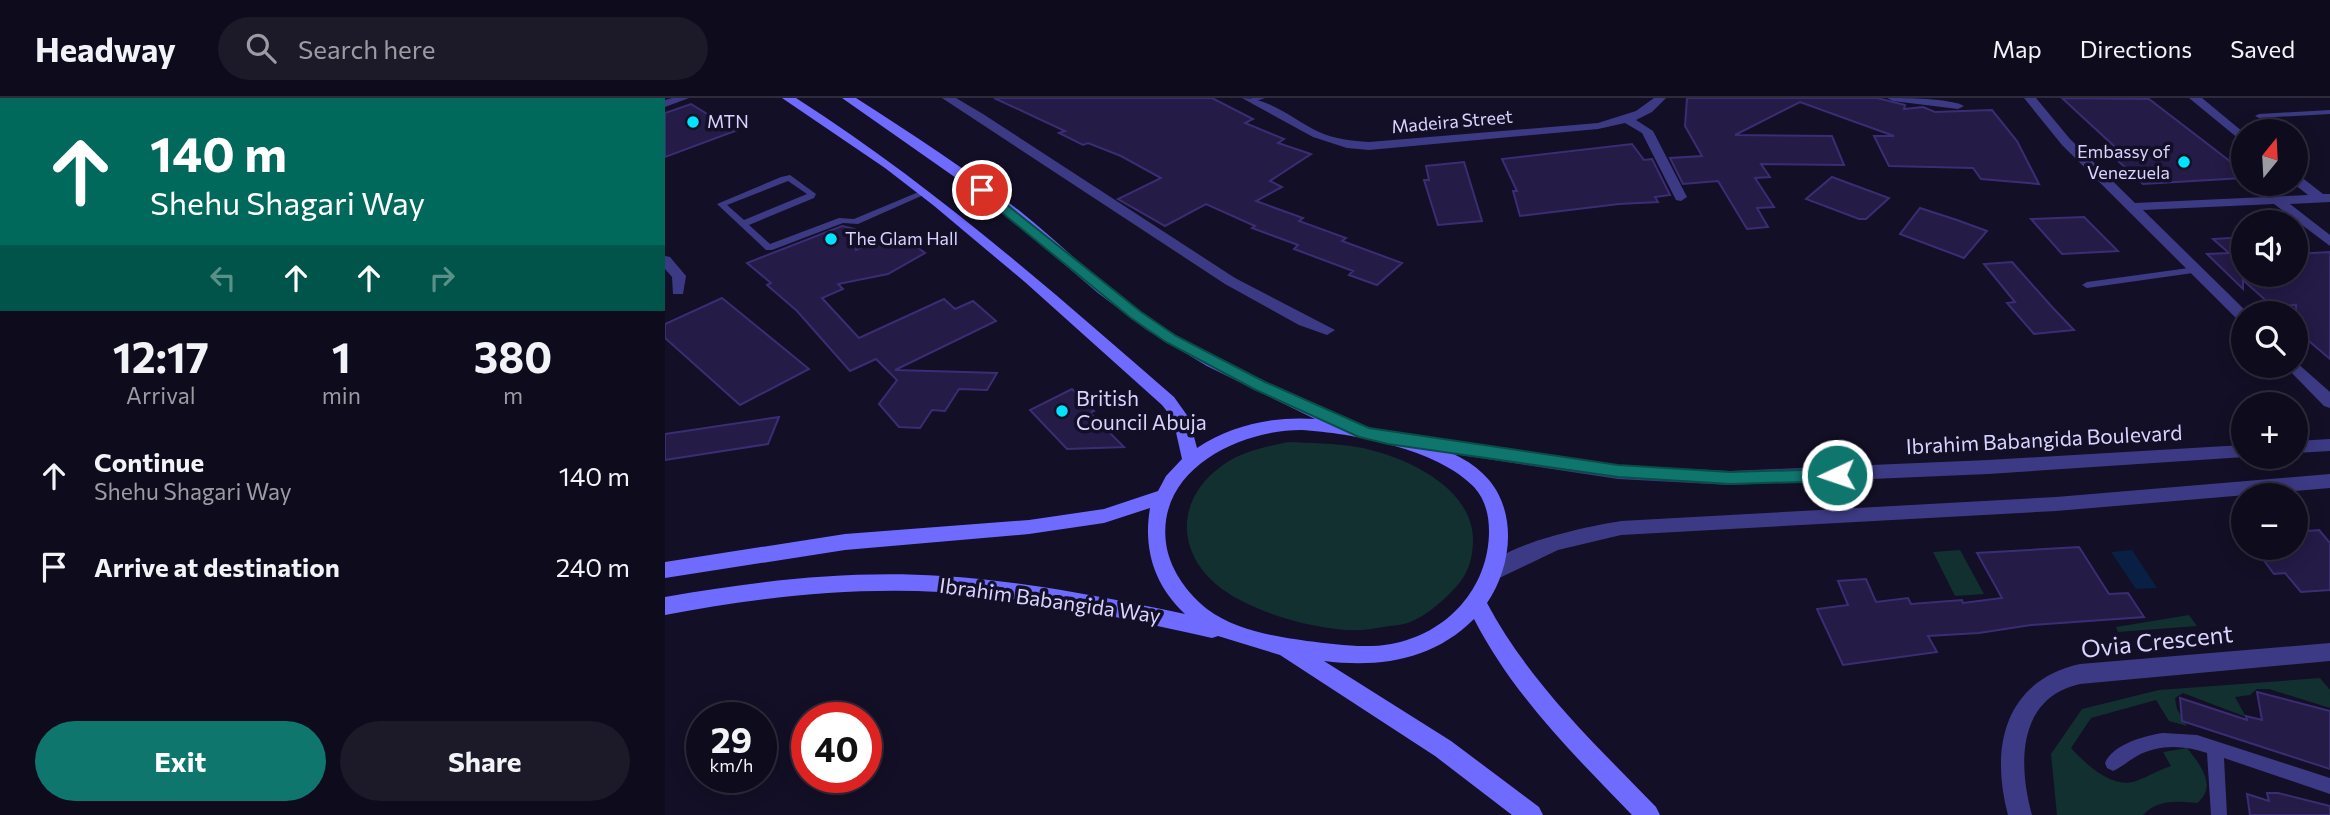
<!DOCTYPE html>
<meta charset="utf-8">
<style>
body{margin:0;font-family:Commissioner,sans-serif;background:#1c1929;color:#f1f3f6;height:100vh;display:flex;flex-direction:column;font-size:26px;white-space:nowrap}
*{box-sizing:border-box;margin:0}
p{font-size:23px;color:#9b9ba3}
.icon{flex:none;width:38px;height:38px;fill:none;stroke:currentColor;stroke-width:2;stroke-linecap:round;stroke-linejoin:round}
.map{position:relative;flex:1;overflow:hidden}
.side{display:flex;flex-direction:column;background:#0e0b1c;width:665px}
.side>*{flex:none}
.guide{background:#00695c;color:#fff;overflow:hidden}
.needle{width:46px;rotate:18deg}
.controls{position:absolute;left:1566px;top:21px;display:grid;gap:14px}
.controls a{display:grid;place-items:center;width:77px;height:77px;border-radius:50%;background:#0e0b1c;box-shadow:0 4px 18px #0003,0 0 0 2px #2e2b3b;font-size:35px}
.speed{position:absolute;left:21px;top:604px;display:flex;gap:14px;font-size:35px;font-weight:700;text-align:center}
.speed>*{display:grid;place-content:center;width:91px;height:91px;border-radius:50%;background:#0e0b1c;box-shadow:0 4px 18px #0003,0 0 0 2px #2e2b3b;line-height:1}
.speed small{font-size:18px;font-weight:400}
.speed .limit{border:10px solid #d22;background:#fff;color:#111}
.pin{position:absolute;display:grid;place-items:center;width:60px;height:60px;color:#fff;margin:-30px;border:4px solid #fff;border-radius:50%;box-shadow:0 2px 7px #0007}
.me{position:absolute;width:77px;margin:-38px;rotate:267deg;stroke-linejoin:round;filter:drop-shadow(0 0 5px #0008)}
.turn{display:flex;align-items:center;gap:24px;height:147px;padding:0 35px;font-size:32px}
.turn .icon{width:91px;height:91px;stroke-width:2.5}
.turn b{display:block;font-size:49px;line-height:60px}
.lanes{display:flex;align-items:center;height:66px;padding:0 35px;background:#0003;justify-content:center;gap:35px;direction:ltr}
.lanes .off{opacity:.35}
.eta{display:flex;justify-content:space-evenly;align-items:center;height:119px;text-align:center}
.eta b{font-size:42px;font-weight:700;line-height:49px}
.action{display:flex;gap:14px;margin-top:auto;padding:14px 35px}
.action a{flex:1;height:80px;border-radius:42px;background:#0f766e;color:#fff;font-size:28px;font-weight:700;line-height:80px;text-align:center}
.action a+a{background:#1c1929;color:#f1f3f6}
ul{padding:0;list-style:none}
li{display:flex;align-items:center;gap:21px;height:91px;padding:0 35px}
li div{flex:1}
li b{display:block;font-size:26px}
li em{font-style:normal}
header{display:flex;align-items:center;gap:42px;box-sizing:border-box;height:98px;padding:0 35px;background:#0e0b1c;border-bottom:2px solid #2e2b3b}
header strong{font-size:33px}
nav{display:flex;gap:38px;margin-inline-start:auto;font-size:24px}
.search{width:490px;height:63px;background:#1c1929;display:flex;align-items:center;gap:18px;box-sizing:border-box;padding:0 24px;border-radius:38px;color:#9b9ba3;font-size:26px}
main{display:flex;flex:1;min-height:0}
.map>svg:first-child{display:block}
.green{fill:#12302f}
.water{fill:#0a1f44}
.building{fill:#241b47;stroke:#3b2d73;stroke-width:2}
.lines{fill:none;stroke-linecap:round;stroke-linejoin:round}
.service{fill:#3d3a85;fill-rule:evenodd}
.minor{fill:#3d3a85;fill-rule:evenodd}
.tertiary{fill:#3d3a85;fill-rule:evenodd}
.secondary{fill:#6f6bff;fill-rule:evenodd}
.route{fill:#0f766e;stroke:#0a4d48;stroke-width:2}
.poi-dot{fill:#00e5ff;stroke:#130f26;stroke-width:2.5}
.labels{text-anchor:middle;stroke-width:7;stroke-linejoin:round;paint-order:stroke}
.far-poi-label{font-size:18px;fill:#d9d4ff;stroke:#130f26;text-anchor:start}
.far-street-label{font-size:18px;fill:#d9d4ff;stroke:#130f26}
.poi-label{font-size:21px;fill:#d9d4ff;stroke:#130f26;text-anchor:start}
.street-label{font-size:21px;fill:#d9d4ff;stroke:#130f26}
.near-street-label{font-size:24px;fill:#d9d4ff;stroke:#130f26}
</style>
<header>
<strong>Headway</strong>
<div class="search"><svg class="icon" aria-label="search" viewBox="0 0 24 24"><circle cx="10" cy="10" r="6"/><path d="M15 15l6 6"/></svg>Search here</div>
<nav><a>Map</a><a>Directions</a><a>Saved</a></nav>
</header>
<main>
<section class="side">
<div class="guide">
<div class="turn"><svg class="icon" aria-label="ahead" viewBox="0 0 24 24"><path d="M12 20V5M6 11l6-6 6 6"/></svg><div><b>140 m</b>Shehu Shagari Way</div></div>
<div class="lanes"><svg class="icon off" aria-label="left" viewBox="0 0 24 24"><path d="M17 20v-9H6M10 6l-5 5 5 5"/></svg><svg class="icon" aria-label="ahead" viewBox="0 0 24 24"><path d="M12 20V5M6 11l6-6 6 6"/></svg><svg class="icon" aria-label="ahead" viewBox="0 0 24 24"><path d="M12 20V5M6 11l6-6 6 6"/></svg><svg class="icon off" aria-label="right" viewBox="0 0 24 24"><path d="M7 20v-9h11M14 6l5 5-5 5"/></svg></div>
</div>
<div class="eta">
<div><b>12:17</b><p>Arrival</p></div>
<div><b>1</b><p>min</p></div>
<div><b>380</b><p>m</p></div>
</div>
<ul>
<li><svg class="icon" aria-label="ahead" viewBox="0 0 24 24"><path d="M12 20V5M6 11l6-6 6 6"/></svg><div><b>Continue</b><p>Shehu Shagari Way</p></div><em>140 m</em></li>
<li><svg class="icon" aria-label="arrive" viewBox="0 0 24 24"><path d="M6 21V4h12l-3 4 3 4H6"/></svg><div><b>Arrive at destination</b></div><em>240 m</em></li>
</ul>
<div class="action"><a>Exit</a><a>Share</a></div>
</section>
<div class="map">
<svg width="1665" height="717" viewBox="0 0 1665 717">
<rect width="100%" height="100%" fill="#130f26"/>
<g class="green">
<path d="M623,344C646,345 669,345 692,349C737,357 808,388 808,442C808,460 803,477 790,490C776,505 755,524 734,527C721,528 709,531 697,532C657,534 593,516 560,493C511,459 508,402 558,367C577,353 601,349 623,344Z"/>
<polygon points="1295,452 1319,496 1290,498 1268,454"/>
<polygon points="1524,517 1532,528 1453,534 1451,529"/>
<path d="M1655,580L1665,592V610L1604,591H1592L1585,597L1570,599L1581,619L1518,595L1510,600L1512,611L1522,628L1504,623L1491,602L1426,620L1406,650C1420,665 1447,692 1471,683C1483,679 1493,672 1506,668L1498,654L1522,650C1535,666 1553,689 1532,705C1512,703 1492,701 1478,717H1392L1386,656L1417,611L1494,592Z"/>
</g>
<polygon class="water" points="1467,452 1492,490 1471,491 1446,454"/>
<g class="building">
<polygon points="329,0 547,0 588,21 580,25 619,41 613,45 646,56 605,83 617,89 591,103 638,120 634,123 681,140 677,143 737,165 712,187 684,177 688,173 629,151 633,147 587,130 590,128 541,106 500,128 453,101 496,80 456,58 423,45 418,47 394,35 400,33"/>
<polygon points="1022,0 1212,0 1240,7 1239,11 1258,9 1270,14 1327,12 1352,43 1374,86 1316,81 1308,70 1224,68 1209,38 1229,38 1135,4 1070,37 1167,38 1179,67 1096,66 1105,79 1090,80 1109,109 1092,110 1103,129 1082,131 1053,83 1018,86 1005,60 1037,58 1020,28"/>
<polygon points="1397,0 1484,1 1566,64 1571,63 1578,69 1578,80 1478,86 1451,61 1463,61"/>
<polygon points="26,6 70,33 0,59 0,15"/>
<polygon points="967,46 979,62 987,61 1005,97 990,99 993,104 954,106 855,118 848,93 852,93 837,61"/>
<polygon points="799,64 817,123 773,127 759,82 764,82 761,68"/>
<polygon points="1167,79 1224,100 1201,121 1194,121 1141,101"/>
<polygon points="1255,110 1292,122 1322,133 1299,160 1235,136"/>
<polygon points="1419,119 1453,153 1397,156 1366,121"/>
<polygon points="177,128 190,131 191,152 223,138 234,146 243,142 260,155 223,176 173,186 178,191 157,200 194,240 279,201 290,211 308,203 331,223 230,272 332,275 322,292 294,291 280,313 267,312 255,330 234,329 214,306 232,282 211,261 185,273 132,213 102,187 106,185 82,165"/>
<polygon points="1578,139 1578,177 1631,177 1631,156 1665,154 1665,261 1631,232 1631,207 1607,208 1578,182 1578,191 1542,156 1564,155 1548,141"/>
<polygon points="1347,164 1388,210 1409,232 1369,236 1342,205 1350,204 1319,166"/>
<polygon points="57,200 144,271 75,307 0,240 0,226"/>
<polygon points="407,291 429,313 425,315 459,349 402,351 365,312"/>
<polygon points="114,319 103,346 0,362 0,336"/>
<polygon points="1654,432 1665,445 1665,492 1636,494 1620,475 1609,476 1591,452 1631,450 1631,434"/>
<polygon points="1414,449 1444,496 1463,495 1479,519 1366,527 1314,535 1263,538 1272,554 1178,567 1152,511 1183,507 1173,483 1201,481 1211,504 1243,500 1246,506 1297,502 1298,505 1337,500 1312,455"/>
<polygon points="1592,594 1665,613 1665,671 1517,623 1515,600 1582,622 1581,618 1597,622"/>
<polygon points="1602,695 1613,695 1665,708 1665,717 1585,717 1582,696 1604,703"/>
</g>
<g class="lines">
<g class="service">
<polygon points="587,0 600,0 588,4 584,2"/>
<polygon points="1665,12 1665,16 1594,20 1590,18 1594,16"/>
<path d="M125,77L151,96L149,100L84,127L105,146L174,120L189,121L256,93L263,95L193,126L178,125L107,152H101L52,106L116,79ZM123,83L142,96L79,122L62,107Z"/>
<polygon points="1531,169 1536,172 1535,174 1422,190 1417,187 1422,184"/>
<path d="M1498,635L1532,637L1665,680V696L1559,660L1562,717H1546L1542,655C1519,647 1493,646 1472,658C1463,663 1457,669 1448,673L1442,670L1440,665C1448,646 1479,638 1498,635Z"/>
</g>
<g class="minor">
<polygon points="7,0 24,0 0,9 0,2"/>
<polygon points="277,0 291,0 318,16 570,180 670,232 662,237 634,227 560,186"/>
<path d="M577,0C605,0 629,22 654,34C670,41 687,43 704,44L933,25L971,13L989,0H1001L987,14L971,22L988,33L1022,99L1016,103L1011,102L977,35L960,25L933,31L704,52L682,50L648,39Z"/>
<path d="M1222,0C1242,0 1283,0 1299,8L1293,11L1228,3Z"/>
<polygon points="1359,0 1371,0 1405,41 1470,105 1643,97 1629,86 1631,77 1635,78 1658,96 1665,96 1665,104 1625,106 1665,137 1665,148 1609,106 1478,112 1583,215 1578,215 1578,224 1573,222 1397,47"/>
<polygon points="1524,0 1537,0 1578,34 1578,42 1574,41"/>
<polygon points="0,158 5,159 21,178 18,196 8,196 7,179 0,171"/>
<polygon points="1631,264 1665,294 1665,310 1659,308 1620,268 1631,268"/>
<path d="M1665,545V563L1415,586C1352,600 1353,667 1367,717H1343C1325,650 1339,583 1415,566Z"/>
</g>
<g class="tertiary">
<polygon points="742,337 953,367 1065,373 1323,362 1578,347 1580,359 1323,376 1065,387 953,381 742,349 733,343"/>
<polygon points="1665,341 1665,353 1631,355 1631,343"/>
<path d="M1665,376V390L1391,413L956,437L893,452L828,483L821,481L818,475C833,446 925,428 956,423L1391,399Z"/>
</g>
<path class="secondary" d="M117,0H131C267,87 387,193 509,299L524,320L532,350C567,327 609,318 650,321L542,268L482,232L433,195L331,108L177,0H191C247,36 304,73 356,114C392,143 424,175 461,203C495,229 531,250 569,269C608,289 648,308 689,324C732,341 793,345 824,382C853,417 846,470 822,505C864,584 929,645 991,709L995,717H967C908,656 848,597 809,521C768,562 715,570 659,563L786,643L874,709L878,717H847L770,658L615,557L553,538L547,540C457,520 367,499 275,494C182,489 91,500 0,517V499C91,483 184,472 277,478C359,483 439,499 520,516C489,487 478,451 485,410L439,425L364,436L180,452L0,480V464L180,436L364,422L439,411L493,393L501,378L517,361L508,321L497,307L361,185L268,107L220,70ZM636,332C687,335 773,351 809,389C820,401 824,417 824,433C824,490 782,536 726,546C698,551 669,546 642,543C607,538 570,532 542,511C523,496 507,474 502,451C487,374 572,332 636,332Z"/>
</g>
<polygon class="route" points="313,90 321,90 476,214 511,238 600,284 704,330 953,367 1065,374 1172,371 1180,377 1172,383 1065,386 953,379 723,346 694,339 589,291 501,244 466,220 313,95"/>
<g class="poi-dot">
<circle cx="28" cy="24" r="7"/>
<circle cx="1519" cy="64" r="7"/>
<circle cx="166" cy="141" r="7"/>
<circle cx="397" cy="313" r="7"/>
</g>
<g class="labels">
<g class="far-poi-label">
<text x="42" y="30">MTN</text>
<text x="1505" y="60" text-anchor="end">Embassy of<tspan x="1505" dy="21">Venezuela</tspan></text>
<text x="180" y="147">The Glam Hall</text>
</g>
<g class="far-street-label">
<text transform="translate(787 24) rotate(-5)" y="6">Madeira Street</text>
</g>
<g class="poi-label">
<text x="411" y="308">British<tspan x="411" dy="24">Council Abuja</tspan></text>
</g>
<g class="street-label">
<text transform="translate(1379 342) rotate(-3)" y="7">Ibrahim Babangida Boulevard</text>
<text transform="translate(385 503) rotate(8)" y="7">Ibrahim Babangida Way</text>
</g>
<g class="near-street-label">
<text transform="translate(1492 544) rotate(-6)" y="8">Ovia Crescent</text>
</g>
</g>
</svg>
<div class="controls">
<a><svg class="needle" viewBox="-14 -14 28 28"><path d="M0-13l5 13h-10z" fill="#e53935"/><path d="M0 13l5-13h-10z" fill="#9b9ba3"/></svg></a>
<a><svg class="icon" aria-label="sound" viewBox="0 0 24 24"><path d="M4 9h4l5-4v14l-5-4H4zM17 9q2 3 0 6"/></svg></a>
<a><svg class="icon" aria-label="search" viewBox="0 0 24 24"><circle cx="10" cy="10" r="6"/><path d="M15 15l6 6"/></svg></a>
<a>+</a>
<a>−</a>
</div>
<div class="speed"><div>29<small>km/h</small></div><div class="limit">40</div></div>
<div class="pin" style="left:317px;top:92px;background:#d93025"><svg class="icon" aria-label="arrive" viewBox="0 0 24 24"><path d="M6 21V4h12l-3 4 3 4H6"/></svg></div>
<svg class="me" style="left:1172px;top:377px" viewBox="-20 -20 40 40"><circle r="17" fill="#0f766e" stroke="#fff" stroke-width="3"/><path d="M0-11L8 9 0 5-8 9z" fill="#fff"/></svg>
</div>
</main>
